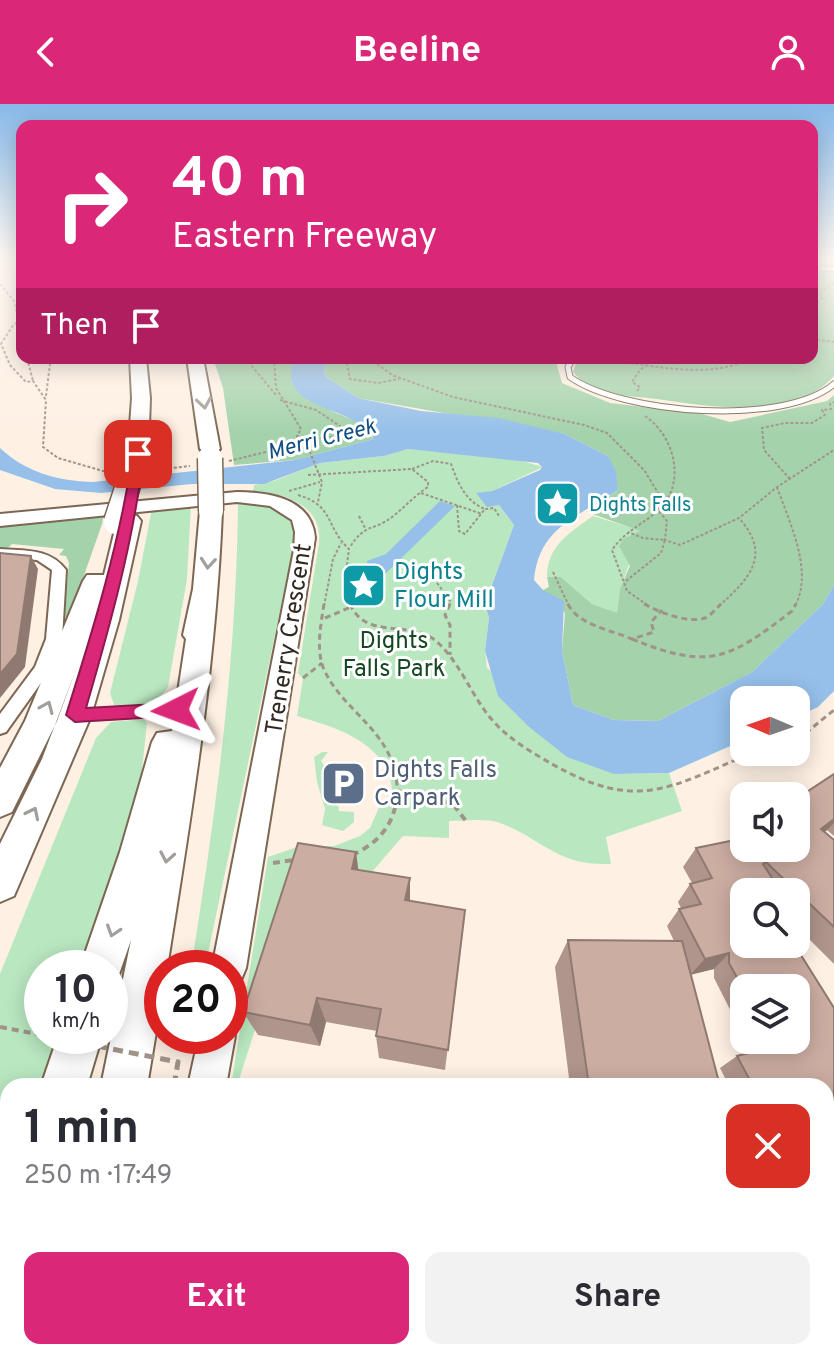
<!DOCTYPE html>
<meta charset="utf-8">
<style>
body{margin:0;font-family:Overpass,sans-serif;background:#f2f2f3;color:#2b2b33;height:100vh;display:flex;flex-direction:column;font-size:30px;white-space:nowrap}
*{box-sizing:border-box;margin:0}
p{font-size:26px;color:#7c7c81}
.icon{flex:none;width:44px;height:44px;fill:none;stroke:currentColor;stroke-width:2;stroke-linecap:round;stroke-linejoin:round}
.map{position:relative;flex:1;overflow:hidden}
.panel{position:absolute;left:0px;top:974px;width:834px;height:282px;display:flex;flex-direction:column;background:#fff;border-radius:24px 24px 0 0;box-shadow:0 4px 20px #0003}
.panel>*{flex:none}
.banner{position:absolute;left:16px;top:16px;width:802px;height:244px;border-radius:16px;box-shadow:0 4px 20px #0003;background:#db2777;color:#fff;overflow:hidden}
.needle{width:52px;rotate:272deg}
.buttons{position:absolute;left:730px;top:582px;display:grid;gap:16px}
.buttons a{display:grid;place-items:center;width:80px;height:80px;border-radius:16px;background:#fff;box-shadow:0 4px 20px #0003;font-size:40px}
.speed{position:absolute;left:24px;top:846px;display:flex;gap:16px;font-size:40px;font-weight:700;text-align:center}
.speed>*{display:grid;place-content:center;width:104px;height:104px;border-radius:50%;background:#fff;box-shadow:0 4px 20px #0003;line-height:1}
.speed small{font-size:20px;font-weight:400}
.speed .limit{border:12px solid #d22;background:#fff;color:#111}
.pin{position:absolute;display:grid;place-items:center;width:68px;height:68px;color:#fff;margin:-34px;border-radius:16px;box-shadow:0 4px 12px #0006}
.me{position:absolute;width:88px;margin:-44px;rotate:267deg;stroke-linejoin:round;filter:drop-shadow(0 0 6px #0008)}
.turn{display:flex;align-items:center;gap:28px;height:168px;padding:0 24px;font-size:36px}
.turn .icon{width:104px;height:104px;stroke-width:2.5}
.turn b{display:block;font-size:56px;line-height:68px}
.then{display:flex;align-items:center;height:76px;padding:0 24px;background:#0003;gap:16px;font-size:30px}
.round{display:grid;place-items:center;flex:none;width:84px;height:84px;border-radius:16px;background:#f2f2f3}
.overview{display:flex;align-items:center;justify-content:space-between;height:136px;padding:0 24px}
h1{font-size:48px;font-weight:700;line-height:60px}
.primary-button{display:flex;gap:16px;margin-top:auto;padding:16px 24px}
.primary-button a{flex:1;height:92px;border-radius:16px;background:#db2777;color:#fff;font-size:32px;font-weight:700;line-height:92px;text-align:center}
.primary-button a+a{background:#f2f2f3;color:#2b2b33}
header{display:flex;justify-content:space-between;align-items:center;height:104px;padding:0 24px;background:#db2777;color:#fff;font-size:36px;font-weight:700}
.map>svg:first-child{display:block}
.green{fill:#b9e8c0}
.forest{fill:#a4d3ab}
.water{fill:#96c0ea}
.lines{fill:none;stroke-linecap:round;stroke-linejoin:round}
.lane-far3-casing{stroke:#7b6753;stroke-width:6}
.lane-far2-casing{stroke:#7b6753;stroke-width:7}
.lane-far1-casing{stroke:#7b6753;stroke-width:13}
.lane-casing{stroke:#7b6753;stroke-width:18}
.street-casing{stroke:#7b6753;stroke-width:4}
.secondary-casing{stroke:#7b6753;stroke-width:4}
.highway-casing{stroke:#7b6753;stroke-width:4}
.path-far3{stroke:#a09489;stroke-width:2;stroke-dasharray:3 2;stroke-linecap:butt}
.path-far2{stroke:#a09489;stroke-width:3;stroke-dasharray:6 4;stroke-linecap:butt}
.path-far1{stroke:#a09489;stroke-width:4;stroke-dasharray:7 5;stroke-linecap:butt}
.path{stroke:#a09489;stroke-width:5;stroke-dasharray:10 6;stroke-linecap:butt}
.lane-far3{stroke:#fff;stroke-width:4}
.lane-far2{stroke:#fff;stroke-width:5}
.lane-far1{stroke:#fff;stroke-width:9}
.lane{stroke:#fff;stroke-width:14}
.street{fill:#fff;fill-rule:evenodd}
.secondary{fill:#fff;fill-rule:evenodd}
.highway{fill:#fff;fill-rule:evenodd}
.highway-bridge-far1-casing{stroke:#7b6753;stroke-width:20;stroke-linecap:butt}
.highway-bridge-casing{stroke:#7b6753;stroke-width:27;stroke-linecap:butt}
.path-bridge-far1{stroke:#a09489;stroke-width:4;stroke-dasharray:7 5;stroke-linecap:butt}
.path-bridge{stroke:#a09489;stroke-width:5;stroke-dasharray:10 6;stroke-linecap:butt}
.highway-bridge-far1{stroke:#fff;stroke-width:18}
.highway-bridge{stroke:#fff;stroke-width:24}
.wall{fill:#af958b}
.shaded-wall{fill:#8f7971}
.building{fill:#ccada2;stroke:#8f7971;stroke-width:2}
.oneway{stroke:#a29e9b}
.route{fill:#db2777;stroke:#8e194d;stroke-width:2}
.labels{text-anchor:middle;stroke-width:6;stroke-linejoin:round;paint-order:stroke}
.far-culture-label{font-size:20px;fill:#0d838f;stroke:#fff;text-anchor:start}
.far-water-label{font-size:22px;font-style:italic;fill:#104e82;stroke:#fff}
.culture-label{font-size:24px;fill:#0d838f;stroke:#fff;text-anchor:start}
.street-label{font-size:24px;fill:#312820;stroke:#fff}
.park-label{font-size:24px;fill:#144722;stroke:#fff}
.service-label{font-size:24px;fill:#4e5e75;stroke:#fff;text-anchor:start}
</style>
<header><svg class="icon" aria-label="back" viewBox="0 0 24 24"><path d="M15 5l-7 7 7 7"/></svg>Beeline<svg class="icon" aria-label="person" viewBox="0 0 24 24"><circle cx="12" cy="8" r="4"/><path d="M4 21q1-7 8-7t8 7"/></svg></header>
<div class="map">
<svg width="834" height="1255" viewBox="0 0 834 1255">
<rect width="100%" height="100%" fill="#fef0e3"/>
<g class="green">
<path d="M408,345L515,355L543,363L492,387L476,390L499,401L514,421L485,500L489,514L485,547L487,564L614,670L669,669L682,707L606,733L611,760C556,762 543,735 500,719C486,714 464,717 449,717V734L403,732L371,769L308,760L237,982H231L268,753L300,742H334L360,732L370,724L381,699L392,695C395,641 338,624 297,612L303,575L298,569L319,439C323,401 284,389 253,387L254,381L274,377L320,359L384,352Z"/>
<path d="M238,395L276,402L296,417L297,426L205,864H191C216,708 237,553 238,395Z"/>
<path d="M191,400L187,475L168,583C157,602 134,605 114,601L110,589L138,477L152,404Z"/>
<path d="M593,412L642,427L620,484L617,510L592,500L561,473H547C547,442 570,428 593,412Z"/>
<polygon points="144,615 147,620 139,692 86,864 42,864 42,932 63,932 45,982 8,982 8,1083 0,1104 0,870 96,634 111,618"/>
<polygon points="322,648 328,648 321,657 335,677 339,707 354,708 354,718 343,727 322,721 325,705 317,678 314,653"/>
<polygon points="150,1248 288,1248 287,1255 147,1255"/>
</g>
<g class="forest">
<path d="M812,165L834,166V272C797,315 714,304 664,296C633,291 596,295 573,268L576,259L583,254H812Z"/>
<polygon points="213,254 294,254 331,307 356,317 374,335 295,356 234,361 223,284"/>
<polygon points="330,254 555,254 562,279 610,299 702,310 730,318 827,297 834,291 834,481 823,500 752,568 658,617 614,616 573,601 562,546 565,509 543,486 549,483 547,473 561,473 592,500 617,509 620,484 630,462 619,442 623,435 640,427 587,408 618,386 608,352 565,330 358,294 325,272 324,264"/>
<polygon points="104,410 102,420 68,517 64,510 69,459 66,452 59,451 64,445 12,440 6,446 0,445 0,421"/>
</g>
<g class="water">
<path d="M294,254H330L324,264L325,272L358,294L421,307L499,314L565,330L608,352L616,367L618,386C579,413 539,422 534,476L543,486L564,497L562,546L573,601L614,616L658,617L752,568L823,500L834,481V587L818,603L796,613V596H744V636L669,669L614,670L567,653L528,622L498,592L485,547L489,514L485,500L514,421L499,401L487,403L476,389L492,387L540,366L542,363L538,359L408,345L384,352L320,359L264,380H192L101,389L55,385L0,366V344C25,368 58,377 93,378L295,356L374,335C357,300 274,309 294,254Z"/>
<polygon points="440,397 455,402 386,469 368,466 367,457 386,450"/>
</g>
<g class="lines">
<defs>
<polyline id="lane-far3" points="812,164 834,165"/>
<path id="lane-far2" d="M573,254L568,263L570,273C622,310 784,323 834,280"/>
<polyline id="lane-far1" points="80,611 176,606"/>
<polyline id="lane" points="576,1248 576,1255"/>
<g id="street">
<path d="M0,445C25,447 50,444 66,466L62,535L48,569L6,628L0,630V610L35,563L46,535L52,466L37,456L0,453Z"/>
<polygon points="826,1166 834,1169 834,1233 826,1230"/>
<polygon points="302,1248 334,1248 333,1255 301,1255"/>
</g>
<g id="secondary">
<path d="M237,388C270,388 312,395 315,434L246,864L241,876L230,881V864H212L294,446L295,428L292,416L270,402L237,398L0,422V410Z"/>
<polygon points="230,920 235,932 226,982 188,982 199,932 230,932"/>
<polygon points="826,1085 834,1088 834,1154 826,1158"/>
</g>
<g id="highway">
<polygon points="130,254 146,254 150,294 148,350 138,356 128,350 132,294"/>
<polygon points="187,254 203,254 220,345 217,349 203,349 200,345"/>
<path d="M211,400L219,402L222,407C216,561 191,712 167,864H162V892L147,982H101L131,836L116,879L110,881V864H80L120,748L152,638L157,629L172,627L186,535L183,531L193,485L200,407L203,402Z"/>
<polygon points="129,410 137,412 141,417 119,516 91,612 14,792 0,798 0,740 42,655 77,563 57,617 12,708 0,713 0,664 25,617 83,477 87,471 104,471 117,417 121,412"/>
<polygon points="58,932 102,932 87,982 41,982"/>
<polygon points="8,1107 8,1179 0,1182 0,1111"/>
<polygon points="37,1248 95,1248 94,1255 36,1255"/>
</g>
</defs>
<use href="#lane-far3" class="lane-far3-casing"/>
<use href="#lane-far2" class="lane-far2-casing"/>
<use href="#lane-far1" class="lane-far1-casing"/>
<use href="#lane" class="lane-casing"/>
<use href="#street" class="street-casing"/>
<use href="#secondary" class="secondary-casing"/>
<use href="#highway" class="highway-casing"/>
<g class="path-far3">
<polyline points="16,154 22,160"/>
<polyline points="0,180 14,197 22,230"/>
<polyline points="812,215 817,213 817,197 823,194 819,189 834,179"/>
<polyline points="22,217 14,220 1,240 10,261 26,278 33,277 46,296 43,343 58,354 110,369"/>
<polyline points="812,235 834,238"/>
<polyline points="27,254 33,277"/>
<polyline points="245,254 276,291"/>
<polyline points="274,254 276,284 301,325 297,332 299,341"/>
<polyline points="346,254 350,275 378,279 399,275"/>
<polyline points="369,254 392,271 453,293 584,321 607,329 644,366 660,392 659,407 667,417 665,436 680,441 739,414 777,383 834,346"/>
<polyline points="524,254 552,259 560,254"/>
<path d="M596,254C643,259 708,278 751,254"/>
<polyline points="637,287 640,283 632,278 640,266 649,260"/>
<polyline points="46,292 50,260 54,254"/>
<polyline points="280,296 316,306 352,330 308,336 297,332"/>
<path d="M645,312C672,330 686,373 663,401C648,419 627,424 612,446L627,487L649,502"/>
<polyline points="229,357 278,345 308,343 322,378 318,398"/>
<path d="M412,365L433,357L451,360C458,379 465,397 485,405"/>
<polyline points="154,366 190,362"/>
<path d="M308,371L412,365L428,378V383C414,392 405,403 392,413C373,428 366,418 350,443"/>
<polyline points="790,375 764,346 762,324 785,319 812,319 825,311 822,306 831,305 830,300 834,298"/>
<path d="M777,383C789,418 814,467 795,502"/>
<polyline points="289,387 320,378"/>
<polyline points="421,389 482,410"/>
<path d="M298,391C335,402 325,423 349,445L346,469L351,502"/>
<polyline points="457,401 459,427 465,430 485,405 494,404 499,412"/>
<polyline points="359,412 365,424"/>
<polyline points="553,468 569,502"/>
<polyline points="626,477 661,449 665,436 643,434 628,428"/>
<polyline points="437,479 451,498 449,502"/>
<polyline points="324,502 333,455 341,439"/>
<path d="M719,502C750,474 772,451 739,414"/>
</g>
<g class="path-far2">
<path d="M324,500C321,520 316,544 323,563C342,610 400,628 397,692"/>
<path d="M350,500C366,537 410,515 436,537C461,559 471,592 493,617C509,635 531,648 552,660C638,709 671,683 754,648"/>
<polyline points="450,500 445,511 450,521 450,551"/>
<path d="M568,500C578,521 611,526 632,535L654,528L651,518L662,506"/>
<path d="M644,500C659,508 688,520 705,514C710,512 717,504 721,500"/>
<polyline points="325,514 351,503"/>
<path d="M632,535C710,567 729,555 792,507L796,500"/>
<polyline points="303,574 322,559"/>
<polyline points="796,632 807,628 834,606"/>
<polyline points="398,686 412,692"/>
</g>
<g class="path-far1">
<polyline points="408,690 419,695 452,699 466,717"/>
<path d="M352,751C379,739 395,720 397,690"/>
<polyline points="273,759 294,756"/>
<polyline points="0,923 42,931"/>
</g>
<g class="path">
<polyline points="129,1248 139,1248"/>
<polyline points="185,1248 185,1255"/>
<polyline points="287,1255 288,1248"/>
</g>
<use href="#lane-far3" class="lane-far3"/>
<use href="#lane-far2" class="lane-far2"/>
<use href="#lane-far1" class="lane-far1"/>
<use href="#lane" class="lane"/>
<use href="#street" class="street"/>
<use href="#secondary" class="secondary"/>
<use href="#highway" class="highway"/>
<defs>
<g id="highway-bridge-far1">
<polyline points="210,345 210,356"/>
<polyline points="136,356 138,350"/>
</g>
<g id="highway-bridge">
<polyline points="210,354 211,407"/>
<polyline points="116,418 137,354"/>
</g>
</defs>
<use href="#highway-bridge-far1" class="highway-bridge-far1-casing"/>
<use href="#highway-bridge" class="highway-bridge-casing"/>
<polyline class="path-bridge-far1" points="47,932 76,938"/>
<polyline class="path-bridge" points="66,936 178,958 174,982"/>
<use href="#highway-bridge-far1" class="highway-bridge-far1"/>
<use href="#highway-bridge" class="highway-bridge"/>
</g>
<g class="wall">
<polygon points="834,670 834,732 827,726 825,728 834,736 834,860 804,830 796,836 796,788 744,788 834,904 834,1011 826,1014 826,982 729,982 720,964 737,952 752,948 746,936 796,936 744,884 744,933 714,874 714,865 691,870 720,982 570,982 555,863 568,836 674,837 667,822 679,805 681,804 678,798 690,780 692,779 683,763 696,744 735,736"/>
<polygon points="356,748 358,766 410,797 465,806 445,966 379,954 376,932 377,927 326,918 320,942 258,931 243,908"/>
<polygon points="665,1248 698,1255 665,1255"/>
<polygon points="714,1248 787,1248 788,1255 715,1255"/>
</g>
<g class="shaded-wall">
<polygon points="31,452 38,465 25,563 0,594 0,570"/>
<polygon points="834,715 834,719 827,726 803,744 821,725"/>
<polygon points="356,748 360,779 352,765"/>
<polygon points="410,774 410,804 405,796"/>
<polygon points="806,828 796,837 796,830"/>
<polygon points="729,849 714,865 690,871 705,855"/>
<polygon points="317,894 326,918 320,942 310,921"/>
</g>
<g class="building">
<polygon points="0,449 31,452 17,550 0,570"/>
<polygon points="834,670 834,715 821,725 834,736 834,823 766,758 763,760 781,788 744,788 744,840 794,840 834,904 834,1009 826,1011 826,982 753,982 737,952 775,942 771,936 796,936 796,884 744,884 744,886 729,859 729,849 705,855 679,805 701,800 690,780 712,774 696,744 735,736 744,730 744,744 796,744 796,695"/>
<polygon points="298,739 356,748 352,765 410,774 405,796 465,806 448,946 376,932 381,905 317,894 310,921 243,908"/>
<polygon points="796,812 806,828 796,830"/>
<polygon points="568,836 682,837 720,982 589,982"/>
<polygon points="727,1248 787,1248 788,1255 727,1255"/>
<polygon points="675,1251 692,1255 676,1255"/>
</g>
<defs><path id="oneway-chevron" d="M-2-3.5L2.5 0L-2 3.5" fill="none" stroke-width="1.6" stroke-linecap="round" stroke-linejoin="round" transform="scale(2)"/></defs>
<g class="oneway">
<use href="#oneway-chevron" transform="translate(204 299) rotate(81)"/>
<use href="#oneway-chevron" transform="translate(208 459) rotate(95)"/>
<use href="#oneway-chevron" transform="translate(47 603) rotate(-67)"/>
<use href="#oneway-chevron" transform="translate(33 709) rotate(-64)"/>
<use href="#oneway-chevron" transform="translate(167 753) rotate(100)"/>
<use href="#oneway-chevron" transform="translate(113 827) rotate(108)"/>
</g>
<linearGradient id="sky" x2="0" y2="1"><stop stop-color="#87b9e9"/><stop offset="0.47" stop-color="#fff8f2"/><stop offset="1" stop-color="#fff8f2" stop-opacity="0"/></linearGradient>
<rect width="834" height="330" fill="url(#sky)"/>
<path class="route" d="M138,346L144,350C133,439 111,518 86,604L176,599L185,606L176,612L75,618L66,611C94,523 119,441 133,350Z"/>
<defs>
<symbol id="sight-square" viewBox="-11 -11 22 22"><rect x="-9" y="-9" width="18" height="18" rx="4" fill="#0f9aa8" stroke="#fff"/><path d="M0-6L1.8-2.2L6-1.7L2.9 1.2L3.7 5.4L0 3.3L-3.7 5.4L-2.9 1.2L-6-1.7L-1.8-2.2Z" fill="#fff"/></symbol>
<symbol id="parking-square" viewBox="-11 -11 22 22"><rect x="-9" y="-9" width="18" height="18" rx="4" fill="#5c6f8a" stroke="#fff"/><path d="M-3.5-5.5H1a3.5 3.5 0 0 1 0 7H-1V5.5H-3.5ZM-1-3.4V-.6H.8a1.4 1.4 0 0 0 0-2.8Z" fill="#fff"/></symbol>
</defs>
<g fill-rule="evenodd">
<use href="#sight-square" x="532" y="374" width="51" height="51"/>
<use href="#sight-square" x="338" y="456" width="51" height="51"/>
<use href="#parking-square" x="318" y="654" width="51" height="51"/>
</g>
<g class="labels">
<g class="far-culture-label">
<text x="589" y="407">Dights Falls</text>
</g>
<g class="far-water-label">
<text transform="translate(321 334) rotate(-14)" y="8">Merri Creek</text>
</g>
<g class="culture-label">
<text x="394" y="475">Dights<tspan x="394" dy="28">Flour Mill</tspan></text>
</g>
<g class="street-label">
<text transform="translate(288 535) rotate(-81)" y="8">Trenerry Crescent</text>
</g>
<g class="park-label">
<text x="394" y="544">Dights<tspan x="394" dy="28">Falls Park</tspan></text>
</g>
<g class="service-label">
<text x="374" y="673">Dights Falls<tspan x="374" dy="28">Carpark</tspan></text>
</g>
</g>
</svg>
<div class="buttons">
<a><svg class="needle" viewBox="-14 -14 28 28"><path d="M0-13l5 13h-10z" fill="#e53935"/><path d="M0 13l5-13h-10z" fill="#7c7c81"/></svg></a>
<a><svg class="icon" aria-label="sound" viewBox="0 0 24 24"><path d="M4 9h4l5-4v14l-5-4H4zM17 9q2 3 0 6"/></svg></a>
<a><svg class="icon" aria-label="search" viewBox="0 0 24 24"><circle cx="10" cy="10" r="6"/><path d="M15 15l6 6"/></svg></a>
<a><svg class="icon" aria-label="layers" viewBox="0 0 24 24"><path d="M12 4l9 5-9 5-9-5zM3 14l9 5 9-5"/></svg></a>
</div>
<div class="speed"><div>10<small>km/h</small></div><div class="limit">20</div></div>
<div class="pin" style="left:138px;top:350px;background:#d93025"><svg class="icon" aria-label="arrive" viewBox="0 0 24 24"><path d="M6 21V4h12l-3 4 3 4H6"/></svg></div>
<svg class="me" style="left:176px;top:606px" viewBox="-20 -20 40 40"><path d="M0-17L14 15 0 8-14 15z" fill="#db2777" stroke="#fff" stroke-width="4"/></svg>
<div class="banner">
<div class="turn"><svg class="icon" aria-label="right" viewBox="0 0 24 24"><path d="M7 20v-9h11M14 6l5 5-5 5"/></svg><div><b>40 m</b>Eastern Freeway</div></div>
<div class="then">Then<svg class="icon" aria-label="arrive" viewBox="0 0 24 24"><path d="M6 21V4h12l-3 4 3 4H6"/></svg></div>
</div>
<section class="panel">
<div class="overview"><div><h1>1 min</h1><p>250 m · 17:49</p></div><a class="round" style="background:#d93025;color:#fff"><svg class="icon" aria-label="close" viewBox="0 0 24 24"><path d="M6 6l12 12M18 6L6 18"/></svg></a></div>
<div class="primary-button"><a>Exit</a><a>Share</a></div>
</section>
</div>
